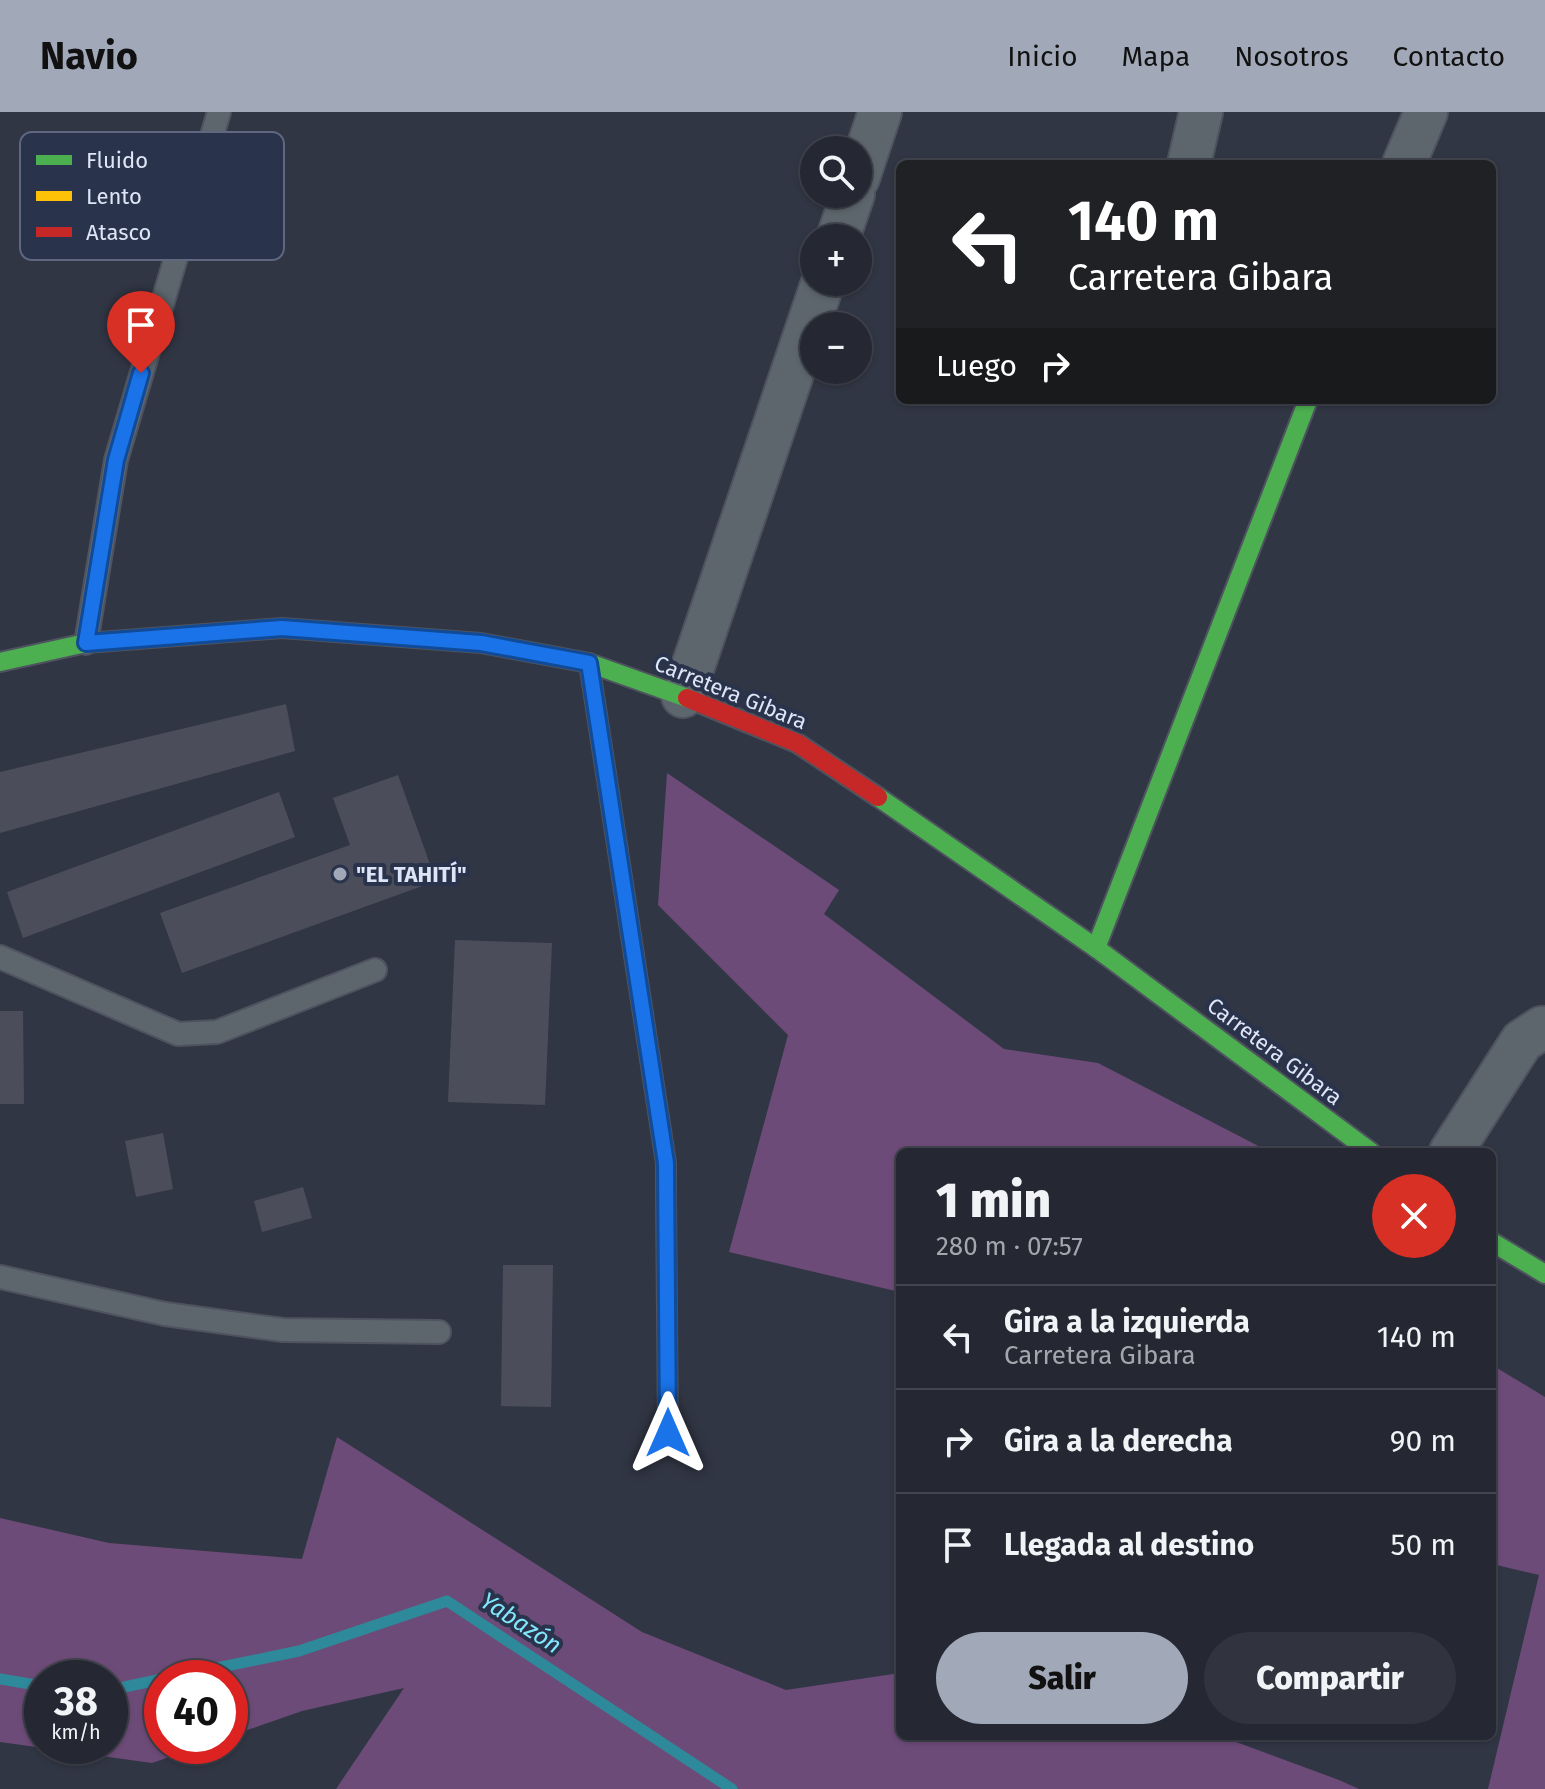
<!DOCTYPE html>
<html lang="es">
<meta charset="utf-8">
<style>
body{margin:0;font-family:"Fira Sans",sans-serif;background:#31343f;color:#f1f3f6;height:100vh;display:flex;flex-direction:column;font-size:30px;white-space:nowrap}
*{box-sizing:border-box;margin:0}
p{font-size:26px;color:#a3a6ac}
.icon{flex:none;width:44px;height:44px;fill:none;stroke:currentColor;stroke-width:2;stroke-linecap:round;stroke-linejoin:round}
.map{position:relative;flex:1;overflow:hidden}
.sheet{position:absolute;left:896px;top:1036px;width:600px;height:592px;display:flex;flex-direction:column;background:#252833;border-radius:12px;box-shadow:0 2px 6px #0004,0 0 0 2px #42444e}
.sheet>*{flex:none}
.banner{position:absolute;left:896px;top:48px;width:600px;height:244px;border-radius:12px;box-shadow:0 2px 6px #0004,0 0 0 2px #42444e;background:#202124;color:#fff;overflow:hidden}
.controls{position:absolute;left:800px;top:24px;display:grid;gap:16px}
.controls a{display:grid;place-items:center;width:72px;height:72px;border-radius:50%;background:#252833;box-shadow:0 2px 6px #0004,0 0 0 2px #42444e;font-size:40px}
.speed{position:absolute;left:24px;top:1548px;display:flex;gap:16px;font-size:40px;font-weight:700;text-align:center}
.speed>*{display:grid;place-content:center;width:104px;height:104px;border-radius:50%;background:#252833;box-shadow:0 2px 6px #0004,0 0 0 2px #42444e;line-height:1}
.speed small{font-size:20px;font-weight:400}
.speed .limit{border:12px solid #d22;background:#fff;color:#111}
.pin{position:absolute;display:grid;place-items:center;width:68px;height:68px;color:#fff;margin:-82px -34px;border-radius:50% 50% 50% 0;rotate:-45deg;box-shadow:0 0 8px #0007}
.pin .icon{rotate:45deg}
.me{position:absolute;width:88px;margin:-44px;rotate:0deg;stroke-linejoin:round;filter:drop-shadow(0 0 6px #0008)}
.turn{display:flex;align-items:center;gap:28px;height:168px;padding:0 40px;font-size:36px}
.turn .icon{width:104px;height:104px;stroke-width:2.5}
.turn b{display:block;font-size:56px;line-height:68px}
.then{display:flex;align-items:center;height:76px;padding:0 40px;background:#0003;gap:16px;font-size:30px}
.round{display:grid;place-items:center;flex:none;width:84px;height:84px;border-radius:42px;background:#31343f}
.summary{display:flex;align-items:center;justify-content:space-between;height:136px;padding:0 40px}
h1{font-size:48px;font-weight:800;line-height:60px}
.primary-button{display:flex;gap:16px;margin-top:auto;padding:16px 40px}
.primary-button a{flex:1;height:92px;border-radius:48px;background:#a1a8b8;color:#111;font-size:32px;font-weight:800;line-height:92px;text-align:center}
.primary-button a+a{background:#31343f;color:#f1f3f6}
ul{padding:0;list-style:none}
li{display:flex;align-items:center;gap:24px;height:104px;padding:0 40px;border-top:2px solid #42444e}
li div{flex:1}
li b{display:block;font-size:30px}
li em{font-style:normal}
header{display:flex;align-items:center;gap:48px;box-sizing:border-box;height:112px;padding:0 40px;background:#a1a8b8;color:#111}
header strong{font-size:38px}
nav{display:flex;gap:44px;margin-inline-start:auto;font-size:28px}
.map>svg:first-child{display:block}
.forest{fill:#6d4b78;fill-rule:evenodd}
.lines{fill:none;stroke-linecap:round;stroke-linejoin:round}
.stream{stroke:#2e899a;stroke-width:11}
.building{fill:#4c4d5a}
.lane-casing{stroke:#4e535f;stroke-width:26}
.street-casing{stroke:#4e535f;stroke-width:46}
.fast-casing{stroke:#4e535f;stroke-width:22}
.slow-casing{stroke:#4e535f;stroke-width:22}
.jam-casing{stroke:#4e535f;stroke-width:22}
.lane{stroke:#5d666d;stroke-width:22}
.street{stroke:#5d666d;stroke-width:42}
.fast{stroke:#4caf50;stroke-width:18}
.slow{stroke:#ffc107;stroke-width:18}
.jam{stroke:#c62828;stroke-width:18}
.route-casing{stroke:#114b97;stroke-width:20}
.route{stroke:#1a73e8;stroke-width:14}
.poi-dot{fill:#a1a8b8;stroke:#29334c;stroke-width:3}
.labels{text-anchor:middle;stroke-width:8;stroke-linejoin:round;paint-order:stroke}
.street-label{font-size:22px;fill:#dee5f6;stroke:#29334c}
.poi-label{font-size:22px;font-weight:bold;fill:#dee5f6;stroke:#29334c;text-anchor:start}
.water-label{font-size:24px;font-style:italic;fill:#83e7fc;stroke:#29334c}
.key{fill:#29334c;stroke:#5f687f;stroke-width:2}
.key-label{font-size:22px;fill:#dee5f6}
</style>
<header>
<strong>Navio</strong>
<nav><a>Inicio</a><a>Mapa</a><a>Nosotros</a><a>Contacto</a></nav>
</header>
<div class="map">
<svg width="1545" height="1677" viewBox="0 0 1545 1677">
<rect width="100%" height="100%" fill="#313644"/>
<g class="forest">
<polygon points="667,661 839,778 824,802 1004,937 1098,951 1270,1040 900,1040 900,1180 729,1140 788,923 658,793"/>
<polygon points="1492,1253 1545,1285 1545,1677 1488,1677 1539,1463 1492,1452"/>
<path d="M337,1325L642,1520L786,1578L900,1561V1624H1220L1339,1668L1359,1677H336L404,1576L302,1599L230,1624V1566H162V1634H201L152,1651L0,1630V1406L109,1431L302,1447ZM42,1566H110V1634H42Z"/>
</g>
<g class="lines">
<g class="stream">
<polyline points="168,1566 299,1539 447,1489 732,1677"/>
<polyline points="0,1567 42,1574"/>
<polyline points="110,1578 162,1567"/>
</g>
</g>
<g class="building">
<polygon points="286,592 295,639 0,721 0,660"/>
<polygon points="398,663 436,769 182,861 160,801 350,733 333,686"/>
<polygon points="279,680 295,725 23,826 7,780"/>
<polygon points="455,828 552,831 545,993 448,990"/>
<polygon points="0,899 23,899 24,992 0,992"/>
<polygon points="163,1021 173,1077 136,1085 125,1029"/>
<polygon points="303,1075 312,1106 262,1120 254,1089"/>
<polygon points="503,1153 553,1153 551,1295 501,1294"/>
</g>
<g class="lines">
<defs>
<g id="lane">
<polyline points="86,531 116,348 219,0"/>
<polyline points="0,845 178,922 217,920 375,858"/>
<polyline points="0,1165 165,1202 283,1218 439,1220"/>
</g>
<g id="street">
<polyline points="1189,52 1201,0"/>
<polyline points="1404,52 1426,0"/>
<polyline points="858,66 880,0"/>
<polyline points="838,126 853,82"/>
<polyline points="683,584 823,170"/>
<polyline points="1451,1040 1522,929 1542,916 1545,916"/>
</g>
<g id="fast">
<polyline points="0,550 86,531 282,516 481,531 589,551 687,586"/>
<polyline points="589,551 666,1051 666,1086"/>
<polyline points="878,685 1096,836 1371,1040"/>
<polyline points="1096,836 1308,288"/>
<polyline points="1492,1130 1545,1162"/>
</g>
<polyline id="slow" points="666,1086 668,1321"/>
<polyline id="jam" points="687,586 797,631 878,685"/>
</defs>
<use href="#lane" class="lane-casing"/>
<use href="#street" class="street-casing"/>
<use href="#fast" class="fast-casing"/>
<use href="#slow" class="slow-casing"/>
<use href="#jam" class="jam-casing"/>
<use href="#lane" class="lane"/>
<use href="#street" class="street"/>
<use href="#fast" class="fast"/>
<use href="#slow" class="slow"/>
<use href="#jam" class="jam"/>
</g>
<g class="lines">
<defs>
<polyline id="route" points="141,261 116,348 86,531 282,516 481,531 589,551 666,1051 668,1321"/>
</defs>
<use href="#route" class="route-casing"/>
<use href="#route" class="route"/>
</g>
<circle class="poi-dot" cx="340" cy="762" r="8"/>
<g class="labels">
<g class="street-label">
<text transform="translate(731 580) rotate(22)" y="8">Carretera Gibara</text>
<text transform="translate(1275 939) rotate(37)" y="8">Carretera Gibara</text>
</g>
<g class="poi-label">
<text x="356" y="770">"EL TAHITÍ"</text>
</g>
<g class="water-label">
<text transform="translate(521 1511) rotate(33)" y="8">Yabazón</text>
</g>
</g>
<rect x="20" y="20" width="264" height="128" rx="12" class="key"/>
<rect x="36" y="43" width="36" height="10" fill="#4caf50"/>
<rect x="36" y="79" width="36" height="10" fill="#ffc107"/>
<rect x="36" y="115" width="36" height="10" fill="#c62828"/>
<g class="key-label">
<text x="86" y="56">Fluido</text>
<text x="86" y="92">Lento</text>
<text x="86" y="128">Atasco</text>
</g>
</svg>
<div class="controls">
<a><svg class="icon" aria-label="search" viewBox="0 0 24 24"><circle cx="10" cy="10" r="6"/><path d="M15 15l6 6"/></svg></a>
<a>+</a>
<a>−</a>
</div>
<div class="speed"><div>38<small>km/h</small></div><div class="limit">40</div></div>
<div class="pin" style="left:141px;top:261px;background:#d93025"><svg class="icon" aria-label="arrive" viewBox="0 0 24 24"><path d="M6 21V4h12l-3 4 3 4H6"/></svg></div>
<svg class="me" style="left:668px;top:1321px" viewBox="-20 -20 40 40"><path d="M0-17L14 15 0 8-14 15z" fill="#1a73e8" stroke="#fff" stroke-width="4"/></svg>
<div class="banner">
<div class="turn"><svg class="icon" aria-label="left" viewBox="0 0 24 24"><path d="M17 20v-9H6M10 6l-5 5 5 5"/></svg><div><b>140 m</b>Carretera Gibara</div></div>
<div class="then">Luego<svg class="icon" aria-label="right" viewBox="0 0 24 24"><path d="M7 20v-9h11M14 6l5 5-5 5"/></svg></div>
</div>
<section class="sheet">
<div class="summary"><div><h1>1 min</h1><p>280 m · 07:57</p></div><a class="round" style="background:#d93025;color:#fff"><svg class="icon" aria-label="close" viewBox="0 0 24 24"><path d="M6 6l12 12M18 6L6 18"/></svg></a></div>
<ul>
<li><svg class="icon" aria-label="left" viewBox="0 0 24 24"><path d="M17 20v-9H6M10 6l-5 5 5 5"/></svg><div><b>Gira a la izquierda</b><p>Carretera Gibara</p></div><em>140 m</em></li>
<li><svg class="icon" aria-label="right" viewBox="0 0 24 24"><path d="M7 20v-9h11M14 6l5 5-5 5"/></svg><div><b>Gira a la derecha</b></div><em>90 m</em></li>
<li><svg class="icon" aria-label="arrive" viewBox="0 0 24 24"><path d="M6 21V4h12l-3 4 3 4H6"/></svg><div><b>Llegada al destino</b></div><em>50 m</em></li>
</ul>
<div class="primary-button"><a>Salir</a><a>Compartir</a></div>
</section>
</div>
